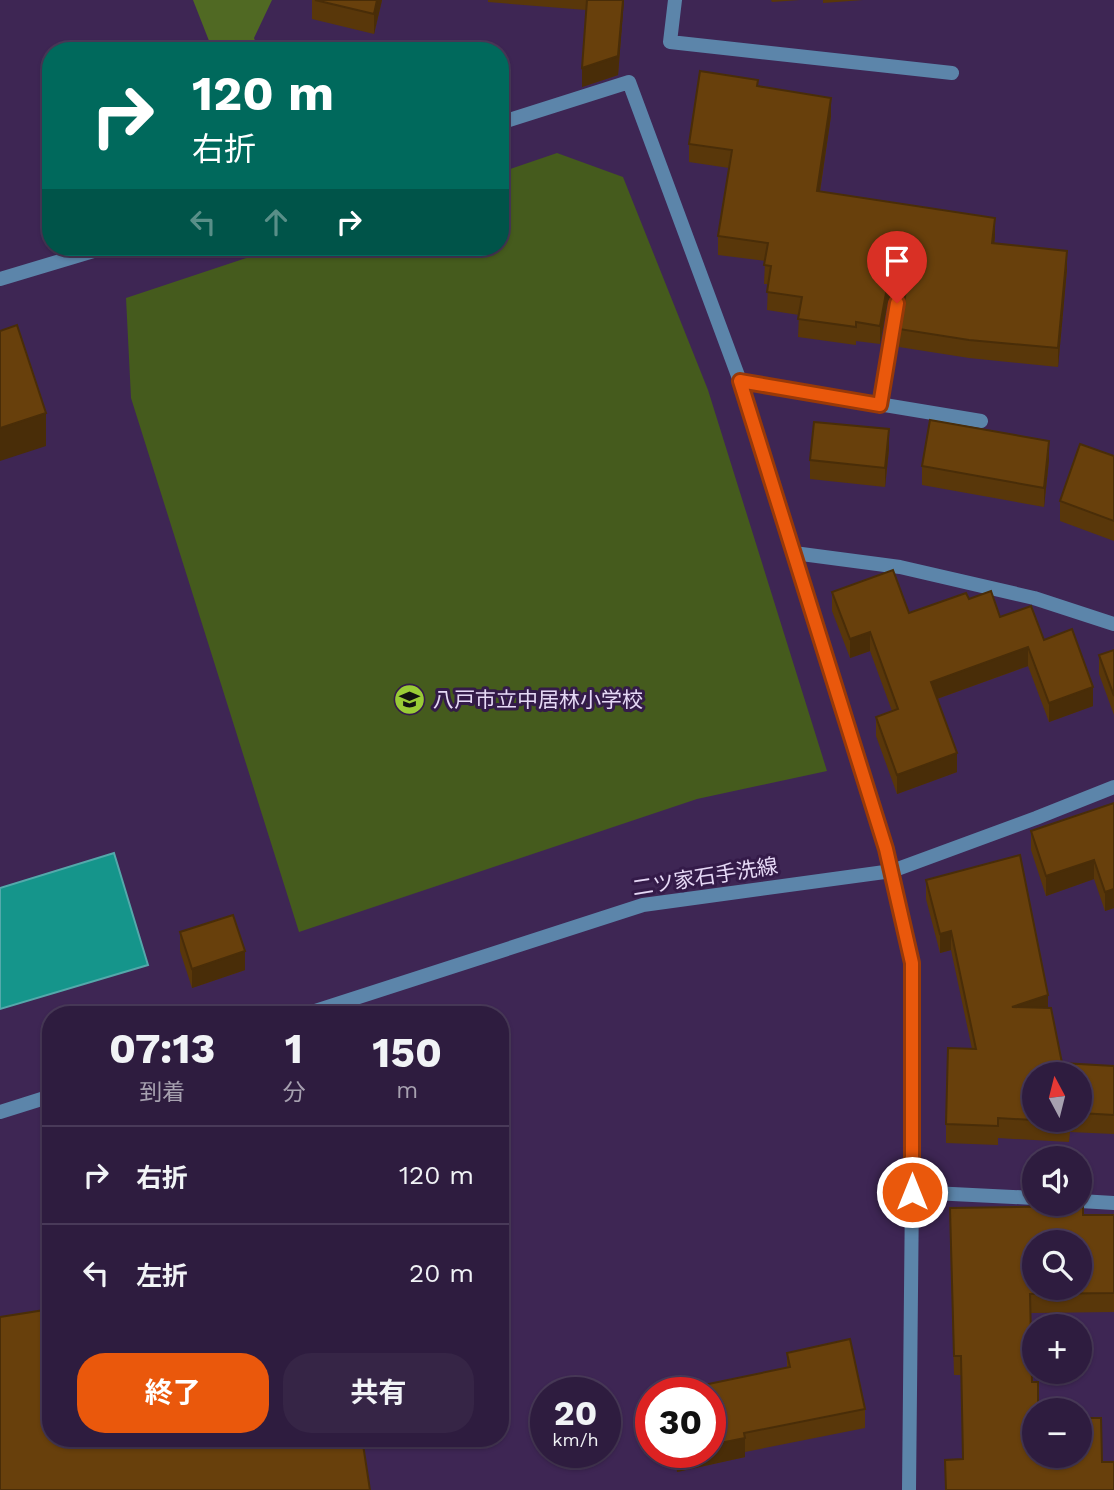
<!DOCTYPE html>
<html lang="ja">
<meta charset="utf-8">
<style>
body{margin:0;font-family:"Work Sans","Noto Sans JP",sans-serif;background:#362546;color:#f1f3f6;height:100vh;display:flex;flex-direction:column;font-size:26px;white-space:nowrap}
*{box-sizing:border-box;margin:0}
p{font-size:23px;color:#a7a1b0}
.icon{flex:none;width:38px;height:38px;fill:none;stroke:currentColor;stroke-width:2;stroke-linecap:round;stroke-linejoin:round}
.map{position:relative;flex:1;overflow:hidden}
.details{position:absolute;left:42px;top:1006px;width:467px;height:441px;display:flex;flex-direction:column;background:#2e1c3f;border-radius:28px;box-shadow:0 2px 5px #0004,0 0 0 2px #493a59}
.details>*{flex:none}
.banner{position:absolute;left:42px;top:42px;width:467px;height:214px;border-radius:28px;box-shadow:0 2px 5px #0004,0 0 0 2px #493a59;background:#00695c;color:#fff;overflow:hidden}
.needle{width:46px;rotate:353deg}
.fabs{position:absolute;left:1022px;top:1062px;display:grid;gap:14px}
.fabs a{display:grid;place-items:center;width:70px;height:70px;border-radius:50%;background:#2e1c3f;box-shadow:0 2px 5px #0004,0 0 0 2px #493a59;font-size:35px}
.speed{position:absolute;left:530px;top:1377px;display:flex;gap:14px;font-size:35px;font-weight:700;text-align:center}
.speed>*{display:grid;place-content:center;width:91px;height:91px;border-radius:50%;background:#2e1c3f;box-shadow:0 2px 5px #0004,0 0 0 2px #493a59;line-height:1}
.speed small{font-size:18px;font-weight:400}
.speed .limit{border:10px solid #d22;background:#fff;color:#111}
.pin{position:absolute;display:grid;place-items:center;width:60px;height:60px;color:#fff;margin:-72px -30px;border-radius:50% 50% 50% 0;rotate:-45deg;box-shadow:0 0 7px #0007}
.pin .icon{rotate:45deg}
.me{position:absolute;width:77px;margin:-38px;rotate:0deg;stroke-linejoin:round;filter:drop-shadow(0 0 5px #0008)}
.turn{display:flex;align-items:center;gap:24px;height:147px;padding:0 35px;font-size:32px}
.turn .icon{width:91px;height:91px;stroke-width:2.5}
.turn b{display:block;font-size:49px;line-height:60px}
.lanes{display:flex;align-items:center;height:66px;padding:0 35px;background:#0003;justify-content:center;gap:35px;direction:ltr}
.lanes .off{opacity:.35}
.eta{display:flex;justify-content:space-evenly;align-items:center;height:119px;text-align:center}
.eta b{font-size:42px;font-weight:700;line-height:49px}
.button{display:flex;gap:14px;margin-top:auto;padding:14px 35px}
.button a{flex:1;height:80px;border-radius:28px;background:#ea580c;color:#fff;font-size:28px;font-weight:700;line-height:80px;text-align:center}
.button a+a{background:#362546;color:#f1f3f6}
ul{padding:0;list-style:none}
li{display:flex;align-items:center;gap:21px;height:98px;padding:0 35px;border-top:2px solid #493a59}
li div{flex:1}
li b{display:block;font-size:26px}
li em{font-style:normal}
.map>svg:first-child{display:block}
.green{fill:#455b1d}
.forest{fill:#506923}
.water{fill:#15958b;stroke:#54a9ab;stroke-width:2}
.lines{fill:none;stroke-linecap:round;stroke-linejoin:round}
.minor{stroke:#5c85aa;stroke-width:14}
.tertiary{stroke:#5c85aa;stroke-width:14}
.wall{fill:#59370a;fill-rule:evenodd}
.shaded-wall{fill:#492d08}
.building{fill:#68400c;stroke:#492d08;stroke-width:2;fill-rule:evenodd}
.route-casing{stroke:#983908;stroke-width:18}
.route{stroke:#ea580c;stroke-width:12}
.labels{text-anchor:middle;stroke-width:6;stroke-linejoin:round;paint-order:stroke}
.poi-label{font-size:21px;fill:#e6d9f6;stroke:#341b49;text-anchor:start}
.street-label{font-size:21px;fill:#e6d9f6;stroke:#341b49}
</style>
<div class="map">
<svg width="1114" height="1490" viewBox="0 0 1114 1490">
<rect width="100%" height="100%" fill="#3e2654"/>
<polygon class="green" points="557,153 623,177 708,390 827,771 697,799 299,932 131,398 126,298 279,247 500,247 501,172"/>
<polygon class="forest" points="193,0 272,0 254,38 259,51 213,51"/>
<polygon class="water" points="114,853 148,965 0,1009 0,888"/>
<g class="lines">
<g class="minor">
<polyline points="675,0 670,42 952,73"/>
<polyline points="500,123 629,82 740,381 885,849 912,963 912,1192 909,1490"/>
<polyline points="0,279 107,247"/>
<polyline points="740,381 981,421"/>
<polyline points="880,405 897,303"/>
<polyline points="794,553 900,567 1034,598 1114,624"/>
<polyline points="912,1192 1034,1198"/>
<polyline points="1080,1201 1114,1203"/>
</g>
<g class="tertiary">
<polyline points="303,1015 643,905 892,871 1036,818 1114,787"/>
<polyline points="0,1112 51,1096"/>
</g>
</g>
<g class="wall">
<polygon points="312,0 382,0 374,34 312,19"/>
<polygon points="488,0 624,0 618,75 582,87 586,10 488,2"/>
<polygon points="771,0 800,0 772,2"/>
<polygon points="823,0 863,0 823,3"/>
<polygon points="758,86 831,116 820,192 995,237 994,243 1067,269 1058,367 969,358 899,347 899,329 904,298 899,294 893,294 888,301 880,344 856,341 856,345 798,337 799,315 767,310 768,284 764,284 765,261 718,255 718,236 729,168 689,162 689,144"/>
<polygon points="889,449 885,487 810,479 810,460"/>
<polygon points="1114,456 1114,541 1060,521 1060,501"/>
<polygon points="1049,460 1044,507 922,485 922,466"/>
<polygon points="832,592 909,613 969,599 1044,640 1093,706 1049,722 1028,666 937,699 957,772 897,794 876,736 876,717 892,711 870,651 850,658 832,611"/>
<polygon points="1114,650 1114,715 1099,674 1099,655"/>
<polygon points="1114,803 1114,908 1105,911 1094,879 1046,896 1031,850 1031,831"/>
<path d="M926,880L1048,1008L1062,1063L1114,1066V1134L1070,1132L1069,1142L998,1138V1145L946,1143V1124L972,1049L951,950L940,953L926,899ZM1080,1074V1120H1034Z"/>
<polygon points="180,932 245,970 192,988 180,951"/>
<polygon points="1083,1215 1114,1215 1114,1312 1031,1313 963,1459 961,1375 954,1375 950,1226"/>
<polygon points="787,1353 865,1409 865,1428 745,1452 745,1457 677,1472 674,1452 710,1452 787,1368"/>
</g>
<g class="shaded-wall">
<polygon points="377,0 382,0 374,34 374,14"/>
<polygon points="623,0 624,0 618,75 582,87 582,68"/>
<polygon points="831,98 831,116 817,210 817,191"/>
<polygon points="995,218 995,237 992,261 992,243"/>
<polygon points="1067,251 1067,269 1058,367 1058,348"/>
<polygon points="893,276 893,294 888,301 880,344 880,326 888,282"/>
<polygon points="46,413 46,446 0,461 0,428"/>
<polygon points="889,429 889,449 885,487 885,468"/>
<polygon points="1049,441 1049,460 1044,507 1044,488"/>
<polygon points="870,632 870,651 850,658 850,639"/>
<polygon points="1028,647 1028,666 931,701 931,682"/>
<polygon points="1093,687 1093,706 1049,722 1049,703"/>
<polygon points="957,753 957,772 897,794 897,775"/>
<polygon points="1094,860 1094,879 1046,896 1046,876"/>
<polygon points="1114,889 1114,908 1105,911 1105,892"/>
<polygon points="951,931 951,950 940,953 940,934"/>
<polygon points="245,951 245,970 192,988 192,969"/>
<polygon points="1048,995 1048,1014 1012,1007"/>
<polygon points="508,1158 508,1177 500,1179 500,1161"/>
<polygon points="745,1438 745,1457 677,1472 677,1452 710,1452 710,1445"/>
</g>
<g class="building">
<polygon points="315,0 377,0 374,14"/>
<polygon points="587,0 623,0 618,56 582,68"/>
<polygon points="700,71 758,80 757,86 831,98 817,191 995,218 992,243 1067,251 1058,348 969,340 899,329 907,286 906,281 899,275 893,276 888,282 880,326 856,322 856,327 798,319 802,297 767,292 771,266 764,265 768,243 718,236 732,150 689,144"/>
<polygon points="17,325 46,413 0,428 0,331"/>
<polygon points="930,420 1049,441 1044,488 922,466"/>
<polygon points="814,422 889,429 885,468 810,460"/>
<polygon points="1080,444 1114,456 1114,521 1060,501"/>
<polygon points="893,570 909,613 966,593 969,599 991,591 1000,617 1031,606 1044,640 1072,629 1093,687 1049,703 1028,647 931,682 957,753 897,775 876,717 898,709 870,632 850,639 832,592"/>
<polygon points="1114,650 1114,696 1099,655"/>
<polygon points="1114,803 1114,889 1105,892 1094,860 1046,876 1031,831"/>
<polygon points="1020,855 1048,995 1012,1007 1051,1008 1062,1063 1114,1066 1114,1115 1080,1113 1080,1074 1034,1074 1034,1120 1069,1120 1069,1122 998,1118 998,1126 946,1124 948,1048 976,1049 951,931 940,934 926,880"/>
<polygon points="233,915 245,951 192,969 180,932"/>
<polygon points="500,1138 508,1158 500,1161"/>
<path d="M1083,1206V1215H1114V1293L1030,1294L1032,1382H1038V1410H1034V1456H1080V1418H1101L1102,1462H1114V1490H946L945,1460L963,1459L961,1356H954L950,1208ZM1034,1242H1080V1288H1034Z"/>
<polygon points="51,1309 51,1438 362,1438 370,1490 0,1490 0,1317"/>
<polygon points="850,1339 865,1409 744,1433 745,1438 710,1445 710,1393 665,1393 790,1367 787,1353"/>
</g>
<g class="lines">
<defs>
<polyline id="route" points="897,303 880,405 740,381 886,849 912,963 912,1192"/>
</defs>
<use href="#route" class="route-casing"/>
<use href="#route" class="route"/>
</g>
<defs>
<symbol id="school-disc" viewBox="-11 -11 22 22"><circle r="9.5" fill="#99cb36" stroke="#341b49"/><path d="M0-5L7-2L0 1L-7-2ZM-4 1L0 2.5L4 1V4Q0 6-4 4Z" fill="#111"/></symbol>
</defs>
<g fill-rule="evenodd">
<use href="#school-disc" x="392" y="682" width="35" height="35"/>
</g>
<g class="labels">
<g class="poi-label">
<text x="433" y="707">八戸市立中居林小学校</text>
</g>
<g class="street-label">
<text transform="translate(705 877) rotate(-9)" y="7">二ツ家石手洗線</text>
</g>
</g>
</svg>
<div class="fabs">
<a><svg class="needle" viewBox="-14 -14 28 28"><path d="M0-13l5 13h-10z" fill="#e53935"/><path d="M0 13l5-13h-10z" fill="#a7a1b0"/></svg></a>
<a><svg class="icon" aria-label="sound" viewBox="0 0 24 24"><path d="M4 9h4l5-4v14l-5-4H4zM17 9q2 3 0 6"/></svg></a>
<a><svg class="icon" aria-label="search" viewBox="0 0 24 24"><circle cx="10" cy="10" r="6"/><path d="M15 15l6 6"/></svg></a>
<a>+</a>
<a>−</a>
</div>
<div class="speed"><div>20<small>km/h</small></div><div class="limit">30</div></div>
<div class="pin" style="left:897px;top:303px;background:#d93025"><svg class="icon" aria-label="arrive" viewBox="0 0 24 24"><path d="M6 21V4h12l-3 4 3 4H6"/></svg></div>
<svg class="me" style="left:912px;top:1192px" viewBox="-20 -20 40 40"><circle r="17" fill="#ea580c" stroke="#fff" stroke-width="3"/><path d="M0-11L8 9 0 5-8 9z" fill="#fff"/></svg>
<div class="banner">
<div class="turn"><svg class="icon" aria-label="right" viewBox="0 0 24 24"><path d="M7 20v-9h11M14 6l5 5-5 5"/></svg><div><b>120 m</b>右折</div></div>
<div class="lanes"><svg class="icon off" aria-label="left" viewBox="0 0 24 24"><path d="M17 20v-9H6M10 6l-5 5 5 5"/></svg><svg class="icon off" aria-label="ahead" viewBox="0 0 24 24"><path d="M12 20V5M6 11l6-6 6 6"/></svg><svg class="icon" aria-label="right" viewBox="0 0 24 24"><path d="M7 20v-9h11M14 6l5 5-5 5"/></svg></div>
</div>
<section class="details">
<div class="eta">
<div><b>07:13</b><p>到着</p></div>
<div><b>1</b><p>分</p></div>
<div><b>150</b><p>m</p></div>
</div>
<ul>
<li><svg class="icon" aria-label="right" viewBox="0 0 24 24"><path d="M7 20v-9h11M14 6l5 5-5 5"/></svg><div><b>右折</b></div><em>120 m</em></li>
<li><svg class="icon" aria-label="left" viewBox="0 0 24 24"><path d="M17 20v-9H6M10 6l-5 5 5 5"/></svg><div><b>左折</b></div><em>20 m</em></li>
</ul>
<div class="button"><a>終了</a><a>共有</a></div>
</section>
</div>
